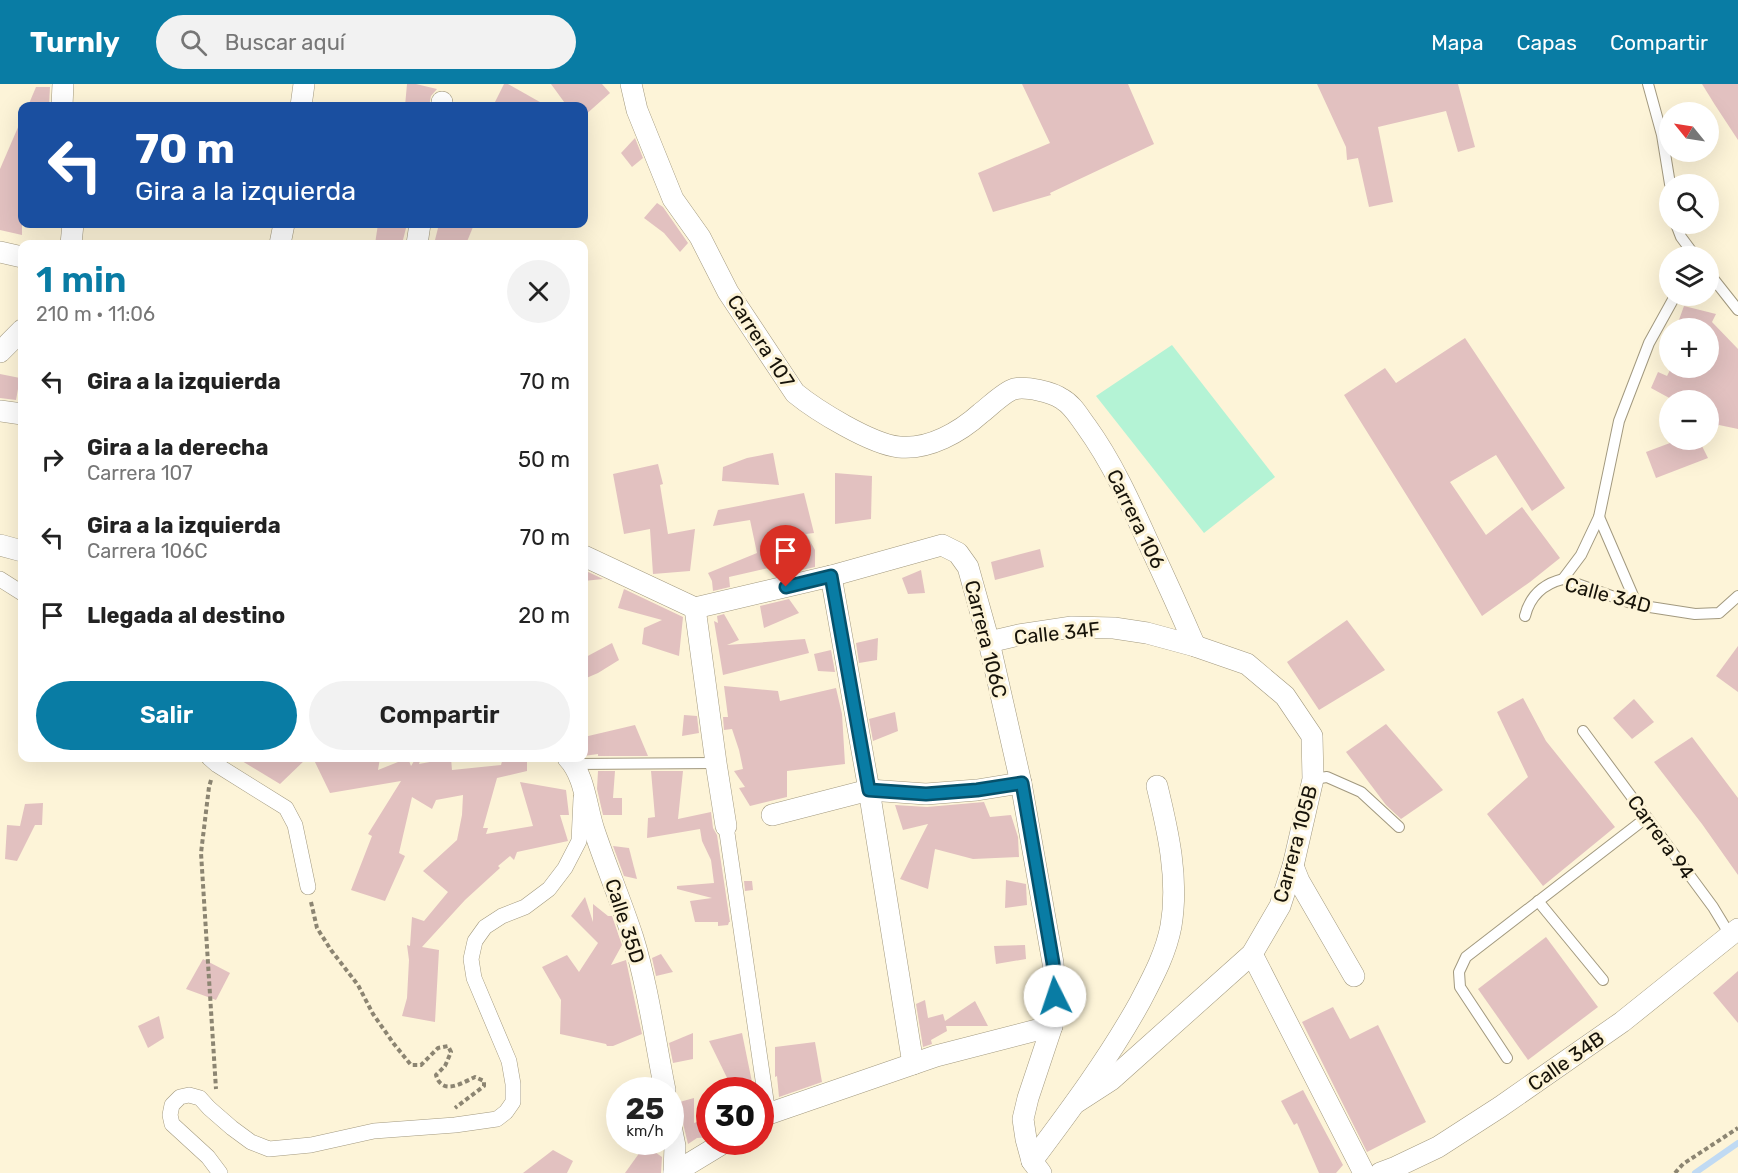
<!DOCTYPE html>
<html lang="es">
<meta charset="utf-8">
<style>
body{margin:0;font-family:Rubik,sans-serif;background:#f2f2f2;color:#222;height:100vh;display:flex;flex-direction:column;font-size:22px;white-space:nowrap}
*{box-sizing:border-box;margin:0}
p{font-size:20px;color:#767676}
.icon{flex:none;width:33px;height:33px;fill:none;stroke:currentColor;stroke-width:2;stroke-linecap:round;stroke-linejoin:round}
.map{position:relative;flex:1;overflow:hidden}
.drawer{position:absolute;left:18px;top:156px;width:570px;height:522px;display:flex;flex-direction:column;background:#fff;border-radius:12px;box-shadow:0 6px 24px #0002}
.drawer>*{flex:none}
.hud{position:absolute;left:18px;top:18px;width:570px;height:126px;border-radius:12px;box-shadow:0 6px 24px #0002;background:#1a4fa0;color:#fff;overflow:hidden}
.needle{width:39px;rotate:300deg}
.fabs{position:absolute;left:1659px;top:18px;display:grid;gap:12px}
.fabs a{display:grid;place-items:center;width:60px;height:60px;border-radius:50%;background:#fff;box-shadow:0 6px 24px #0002;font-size:30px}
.speed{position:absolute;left:606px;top:993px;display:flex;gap:12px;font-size:30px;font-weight:700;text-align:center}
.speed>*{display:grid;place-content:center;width:78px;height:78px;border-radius:50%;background:#fff;box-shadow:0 6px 24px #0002;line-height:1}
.speed small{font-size:15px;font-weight:400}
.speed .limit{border:9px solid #d22;background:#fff;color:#111}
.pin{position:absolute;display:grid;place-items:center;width:51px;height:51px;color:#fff;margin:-62px -26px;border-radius:50% 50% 50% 0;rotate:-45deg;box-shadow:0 0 6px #0007}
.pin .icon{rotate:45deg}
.me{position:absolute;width:66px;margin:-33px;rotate:356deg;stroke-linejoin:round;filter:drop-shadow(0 0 4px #0008)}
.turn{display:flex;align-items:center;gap:21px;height:126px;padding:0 18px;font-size:27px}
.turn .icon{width:78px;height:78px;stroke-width:2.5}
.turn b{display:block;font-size:42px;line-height:51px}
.round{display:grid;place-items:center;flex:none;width:63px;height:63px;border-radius:32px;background:#f2f2f2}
.headline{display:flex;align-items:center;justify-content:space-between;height:102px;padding:0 18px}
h1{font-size:36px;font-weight:600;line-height:45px;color:#097ca4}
.action{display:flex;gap:12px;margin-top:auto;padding:12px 18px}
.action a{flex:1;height:69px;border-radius:36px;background:#097ca4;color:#fff;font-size:24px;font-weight:600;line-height:69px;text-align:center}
.action a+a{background:#f2f2f2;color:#222}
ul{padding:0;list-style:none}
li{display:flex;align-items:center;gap:18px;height:78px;padding:0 18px}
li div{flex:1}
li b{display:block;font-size:22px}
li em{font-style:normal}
header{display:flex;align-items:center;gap:36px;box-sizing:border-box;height:84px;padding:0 30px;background:#097ca4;color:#fff}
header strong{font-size:28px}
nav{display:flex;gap:33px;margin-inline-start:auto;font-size:21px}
.search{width:420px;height:54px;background:#f2f2f2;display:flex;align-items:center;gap:15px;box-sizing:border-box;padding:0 21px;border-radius:33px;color:#767676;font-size:22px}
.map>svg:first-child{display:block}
.green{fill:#b4f3d5}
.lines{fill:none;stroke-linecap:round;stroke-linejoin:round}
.stream{stroke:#c0daf3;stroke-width:6}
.building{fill:#e2c1c0}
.service-casing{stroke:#a2997f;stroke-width:12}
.pedestrian-casing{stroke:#a2997f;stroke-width:16}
.minor-casing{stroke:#a2997f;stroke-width:22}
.path{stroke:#8c8572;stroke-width:4;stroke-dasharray:4.5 3;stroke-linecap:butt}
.service{stroke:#fff;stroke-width:10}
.pedestrian{stroke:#fff;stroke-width:15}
.minor{stroke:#fff;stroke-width:21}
.route-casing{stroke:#06516b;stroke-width:15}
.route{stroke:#097ca4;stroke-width:10}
.labels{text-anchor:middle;stroke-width:6;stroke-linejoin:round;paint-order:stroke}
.street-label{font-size:20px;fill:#171309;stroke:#fdf4d8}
</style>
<header>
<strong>Turnly</strong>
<div class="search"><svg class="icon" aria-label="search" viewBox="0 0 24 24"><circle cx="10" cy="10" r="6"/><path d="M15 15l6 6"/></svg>Buscar aquí</div>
<nav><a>Mapa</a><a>Capas</a><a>Compartir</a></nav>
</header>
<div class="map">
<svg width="1738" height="1089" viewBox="0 0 1738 1089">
<rect width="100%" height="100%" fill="#fdf4d8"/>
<polygon class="green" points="1172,261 1275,393 1204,449 1096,312"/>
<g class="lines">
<polyline class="stream" points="1695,1089 1738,1059"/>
</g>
<g class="building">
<polygon points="407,0 416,0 437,5 431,12 429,22 405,22"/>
<polygon points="504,0 508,0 547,22 493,22"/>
<polygon points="551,0 602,0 610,9 584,32 584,22 567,22"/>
<polygon points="1022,0 1128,0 1154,60 1050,109 1051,111 993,128 978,89 1050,59"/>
<polygon points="1317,0 1458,0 1475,63 1458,68 1446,27 1378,43 1393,118 1369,123 1358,74 1347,76 1346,63"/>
<polygon points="1702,0 1738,0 1738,56 1715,21"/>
<polygon points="36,3 50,3 49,22 28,22"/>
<polygon points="22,34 22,151 0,146 0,85"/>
<polygon points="635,54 643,74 632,83 621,69"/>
<polygon points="657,119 663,123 688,159 680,168 664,149 644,134"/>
<polygon points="378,140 407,140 402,160 375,160"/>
<polygon points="439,140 460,140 473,143 466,160 434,160"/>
<polygon points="1684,222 1716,230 1712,238 1738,265 1738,345 1719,341 1708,351 1708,316 1673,316 1651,304 1658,288 1667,292 1671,284 1708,284 1708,244 1676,244"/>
<polygon points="1465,254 1565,404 1532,427 1496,371 1450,398 1486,451 1522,423 1560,474 1530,498 1482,532 1344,311 1385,284 1396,299"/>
<polygon points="0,290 20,294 16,316 0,314"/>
<polygon points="1678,356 1699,356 1708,374 1656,394 1646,368"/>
<polygon points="773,369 779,401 722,397 723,383 747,374"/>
<polygon points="658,380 663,400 660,401 668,450 695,445 690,487 653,490 650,445 624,450 613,390"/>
<polygon points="835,389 872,392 871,435 835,440"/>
<polygon points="804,409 814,449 806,450 815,466 815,483 775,492 777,482 729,493 730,503 713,507 712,497 708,489 757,469 750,436 713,442 718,426"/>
<polygon points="1040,465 1044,483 995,496 991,478"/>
<polygon points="584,486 603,495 584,497"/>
<polygon points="921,486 925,509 908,510 902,494"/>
<polygon points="624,505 683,533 679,572 642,560 644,544 662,536 618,524"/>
<polygon points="789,515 799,529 764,544 760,522"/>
<polygon points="724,530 739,556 727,561 805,555 809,569 723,591 714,537 718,539 717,532"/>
<polygon points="1347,536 1385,586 1319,626 1287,578"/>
<polygon points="878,554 877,576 859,579 856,559"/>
<polygon points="612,559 619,576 598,589 584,595 584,574"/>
<polygon points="1738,562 1738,608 1716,592"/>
<polygon points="831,566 835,588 818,587 814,570"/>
<polygon points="724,602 778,607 780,617 836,604 842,630 845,680 787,687 787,713 750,722 739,704 745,703 734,687 743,685 739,666 732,645 724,646 723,633 728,633"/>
<polygon points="1523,614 1546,657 1615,743 1543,802 1487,730 1528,693 1497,628"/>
<polygon points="1634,615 1654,638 1632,655 1613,634"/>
<polygon points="895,628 898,647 873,657 869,635"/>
<polygon points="684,631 697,632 699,649 682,652"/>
<polygon points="1386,640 1443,706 1401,735 1386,721 1346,668"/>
<polygon points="635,641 648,672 598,672 598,670 584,672 584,653"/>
<polygon points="1692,653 1738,714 1738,791 1702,740 1654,678"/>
<polygon points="237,674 307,674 280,700"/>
<polygon points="313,674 380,674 378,686 408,674 411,682 416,674 421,674 419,680 451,674 452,686 501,681 503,674 527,674 527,687 497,694 483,744 488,744 486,750 533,742 520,698 566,706 569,731 560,731 568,757 517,768 514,776 510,772 498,782 500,784 465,816 422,863 439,866 435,938 402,932 407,914 409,876 407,861 410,862 412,833 424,837 448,808 423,787 457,756 462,731 463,711 436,716 432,725 412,713 399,769 405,772 385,817 351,806 372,752 368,750 401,697 330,709"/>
<polygon points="598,687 615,687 613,714 622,714 622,731 603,731 597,705"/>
<polygon points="651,687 683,687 678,735 711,728 713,744 717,751 730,838 729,838 728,841 718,842 718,838 695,838 690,817 712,814 677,805 677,802 714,799 711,776 702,757 700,745 647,754 648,734 655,733"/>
<polygon points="984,718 990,733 1011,731 1018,753 1019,773 973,775 935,765 928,805 900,795 928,740 903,746 895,721 927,723"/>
<polygon points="43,719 42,741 35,741 17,777 5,775 7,741 20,742 25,720"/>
<polygon points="613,762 629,764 637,795 624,792"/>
<polygon points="1006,796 1026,800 1027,821 1005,824"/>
<polygon points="744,797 752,797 753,806 745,807"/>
<polygon points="585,813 593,838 593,820 608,832 612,832 622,861 611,881 626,876 638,932 642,950 613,962 607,962 606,960 560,950 561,916 542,883 567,871 579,888 598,859 571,832"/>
<polygon points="1546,853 1598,923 1528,976 1478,905"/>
<polygon points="1025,861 1026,875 996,880 994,862"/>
<polygon points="661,870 673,888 656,892 652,874"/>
<polygon points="203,875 230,889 216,916 186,905"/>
<polygon points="1738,887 1738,939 1713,909"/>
<polygon points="925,916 928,934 943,930 945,937 975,917 988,942 946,942 947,947 931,956 932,960 923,963 916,920"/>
<polygon points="1333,923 1350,955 1378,941 1426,1038 1367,1068 1302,938"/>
<polygon points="159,932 164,954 148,964 138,942"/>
<polygon points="693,949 693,975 673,979 669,959"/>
<polygon points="742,949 753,1003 745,1006 733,1006 709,957"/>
<polygon points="815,958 822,998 779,1013 777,992 775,993 775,963"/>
<polygon points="1303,1006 1343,1081 1336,1089 1319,1089 1297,1039 1294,1041 1281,1017"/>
<polygon points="694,1014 694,1039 710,1033 710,1053 697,1054 688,1060 682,1035 676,1026 676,1019"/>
<polygon points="645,1061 662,1073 661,1089 625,1089"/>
<polygon points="553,1066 573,1077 567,1089 523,1089"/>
</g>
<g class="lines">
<defs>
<g id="service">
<polyline points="1648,0 1662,51 1670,100"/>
<polyline points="1676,140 1681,153 1695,172"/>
<polyline points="1708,188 1738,226"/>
<polyline points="1599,433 1637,521"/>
<polyline points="1563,495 1581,471 1599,433 1619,337 1649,259 1675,212"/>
<path d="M1525,532C1530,512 1543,500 1563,495L1637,521L1695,530L1719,529L1738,512"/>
<polyline points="1583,647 1713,823 1730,851"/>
<polyline points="574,680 716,679"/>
<polyline points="1313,695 1327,693 1361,708 1399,743"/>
<polyline points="1538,817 1603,896"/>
<polyline points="1507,974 1460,903 1459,888 1466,873 1646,734"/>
</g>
<g id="pedestrian">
<polyline points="0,495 22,509"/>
<polyline points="209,674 217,681 286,724 295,741 308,803"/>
<polyline points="726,742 768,1030"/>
<polyline points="220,1089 208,1073 172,1040 170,1031 172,1021 180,1013 189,1011 200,1014 209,1024 232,1044 251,1058 269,1065 311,1061 374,1047 455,1041 497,1035 506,1028 513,1018 513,1000 509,977 474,894 471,875 475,857 485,843 502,832 525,823 549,805 565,784 579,757 581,714"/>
</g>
<g id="minor">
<path d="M631,0L637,26L673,115L700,153L728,208L795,309C817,327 871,360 899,363C929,366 960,348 981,329C989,323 1004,308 1014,305C1026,302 1052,308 1062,315C1073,321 1079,333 1086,342C1112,378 1130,418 1148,458C1164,492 1180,527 1195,562"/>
<polyline points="62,22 63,0"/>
<polyline points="301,22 304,0"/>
<polyline points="442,22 442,18"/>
<polyline points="71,160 73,140"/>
<polyline points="280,160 284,140"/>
<polyline points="417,160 420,140"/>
<polyline points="0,168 22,173"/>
<polyline points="0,268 22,246"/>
<polyline points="0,327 22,330"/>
<polyline points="0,461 22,467"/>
<polyline points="584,472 695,524"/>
<polyline points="831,492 869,706 913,980"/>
<polyline points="695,524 831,492 942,461 958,469 968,483 989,558 1021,699 1053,879 1055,912 1052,942 1028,1014 1023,1035 1026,1055 1032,1077 1041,1089"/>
<polyline points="695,524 716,679 726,742"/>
<polyline points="989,558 1019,551 1072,543 1114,544 1147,549 1195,562 1247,580 1285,612 1312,652 1313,695 1293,782 1280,822 1252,870 1111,996 1077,1018"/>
<path d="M568,674C585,692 586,722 594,746C606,782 621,817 633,854C648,903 655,956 665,1006"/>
<polyline points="772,731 869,706 926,710 977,706 1021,699"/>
<polyline points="1293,782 1299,797 1354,892"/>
<polyline points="1252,870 1364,1089"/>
<polyline points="760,1035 768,1030 936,972 1052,942"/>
<polyline points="670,1037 675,1062 674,1088"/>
<path d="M1032,1077C1071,1025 1109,974 1140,918C1153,893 1166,869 1171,842C1179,795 1168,747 1157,702"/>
<polyline points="674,1089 725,1058"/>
<polyline points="1380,1089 1396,1083 1438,1063 1500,1023 1622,938 1738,845"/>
</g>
</defs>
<use href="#service" class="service-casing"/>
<use href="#pedestrian" class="pedestrian-casing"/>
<use href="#minor" class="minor-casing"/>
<g class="path">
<polyline points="211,696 209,703 201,769 216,1005"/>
<path d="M311,818L317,844L331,866L358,901L373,930L394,960L411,981H421L438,964L448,962L451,968L445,982L436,991C442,1012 462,999 475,993L484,997V1002L455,1024"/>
<polyline points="1675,1089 1683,1080 1738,1044"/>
</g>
<use href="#service" class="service"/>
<use href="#pedestrian" class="pedestrian"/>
<use href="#minor" class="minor"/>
</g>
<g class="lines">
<defs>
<polyline id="route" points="786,503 831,492 869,706 926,710 977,706 1022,699 1053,879 1055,912"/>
</defs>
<use href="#route" class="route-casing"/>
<use href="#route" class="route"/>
</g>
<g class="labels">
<g class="street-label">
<text transform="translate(761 257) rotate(57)" y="7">Carrera 107</text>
<text transform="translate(1136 435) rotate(64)" y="7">Carrera 106</text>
<text transform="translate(1608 511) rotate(15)" y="7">Calle 34D</text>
<text transform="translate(1057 549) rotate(-6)" y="7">Calle 34F</text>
<text transform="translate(986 555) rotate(76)" y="7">Carrera 106C</text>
<text transform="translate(1661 753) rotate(54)" y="7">Carrera 94</text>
<text transform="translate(1295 760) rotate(-75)" y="7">Carrera 105B</text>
<text transform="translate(625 837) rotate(72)" y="7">Calle 35D</text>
<text transform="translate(1566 977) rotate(-35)" y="7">Calle 34B</text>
</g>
</g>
</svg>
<div class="fabs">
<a><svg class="needle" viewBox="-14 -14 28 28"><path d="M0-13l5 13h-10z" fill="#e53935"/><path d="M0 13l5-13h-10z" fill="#767676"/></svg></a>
<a><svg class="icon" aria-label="search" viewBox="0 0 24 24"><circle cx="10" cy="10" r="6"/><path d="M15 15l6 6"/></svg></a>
<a><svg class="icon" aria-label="layers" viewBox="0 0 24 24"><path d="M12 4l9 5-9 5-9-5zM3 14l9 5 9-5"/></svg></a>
<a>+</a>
<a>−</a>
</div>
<div class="speed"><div>25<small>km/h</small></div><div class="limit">30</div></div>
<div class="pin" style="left:786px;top:503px;background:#d93025"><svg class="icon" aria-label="arrive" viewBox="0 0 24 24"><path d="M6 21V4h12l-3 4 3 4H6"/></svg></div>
<svg class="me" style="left:1055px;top:912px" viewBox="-20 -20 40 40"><circle r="19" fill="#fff"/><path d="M0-13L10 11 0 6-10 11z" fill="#097ca4"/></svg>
<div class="hud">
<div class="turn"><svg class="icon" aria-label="left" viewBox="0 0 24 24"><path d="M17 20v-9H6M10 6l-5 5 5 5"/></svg><div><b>70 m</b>Gira a la izquierda</div></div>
</div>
<section class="drawer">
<div class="headline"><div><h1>1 min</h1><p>210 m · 11:06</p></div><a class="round"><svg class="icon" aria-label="close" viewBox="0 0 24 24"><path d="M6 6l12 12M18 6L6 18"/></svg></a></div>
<ul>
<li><svg class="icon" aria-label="left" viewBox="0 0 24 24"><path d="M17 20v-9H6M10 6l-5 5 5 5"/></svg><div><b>Gira a la izquierda</b></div><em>70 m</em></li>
<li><svg class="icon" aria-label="right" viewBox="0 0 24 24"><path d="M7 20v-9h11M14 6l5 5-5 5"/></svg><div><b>Gira a la derecha</b><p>Carrera 107</p></div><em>50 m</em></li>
<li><svg class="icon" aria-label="left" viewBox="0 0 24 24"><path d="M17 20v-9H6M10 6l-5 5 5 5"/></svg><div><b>Gira a la izquierda</b><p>Carrera 106C</p></div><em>70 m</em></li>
<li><svg class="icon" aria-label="arrive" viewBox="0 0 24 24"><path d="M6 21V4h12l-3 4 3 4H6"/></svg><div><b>Llegada al destino</b></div><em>20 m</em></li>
</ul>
<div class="action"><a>Salir</a><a>Compartir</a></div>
</section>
</div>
